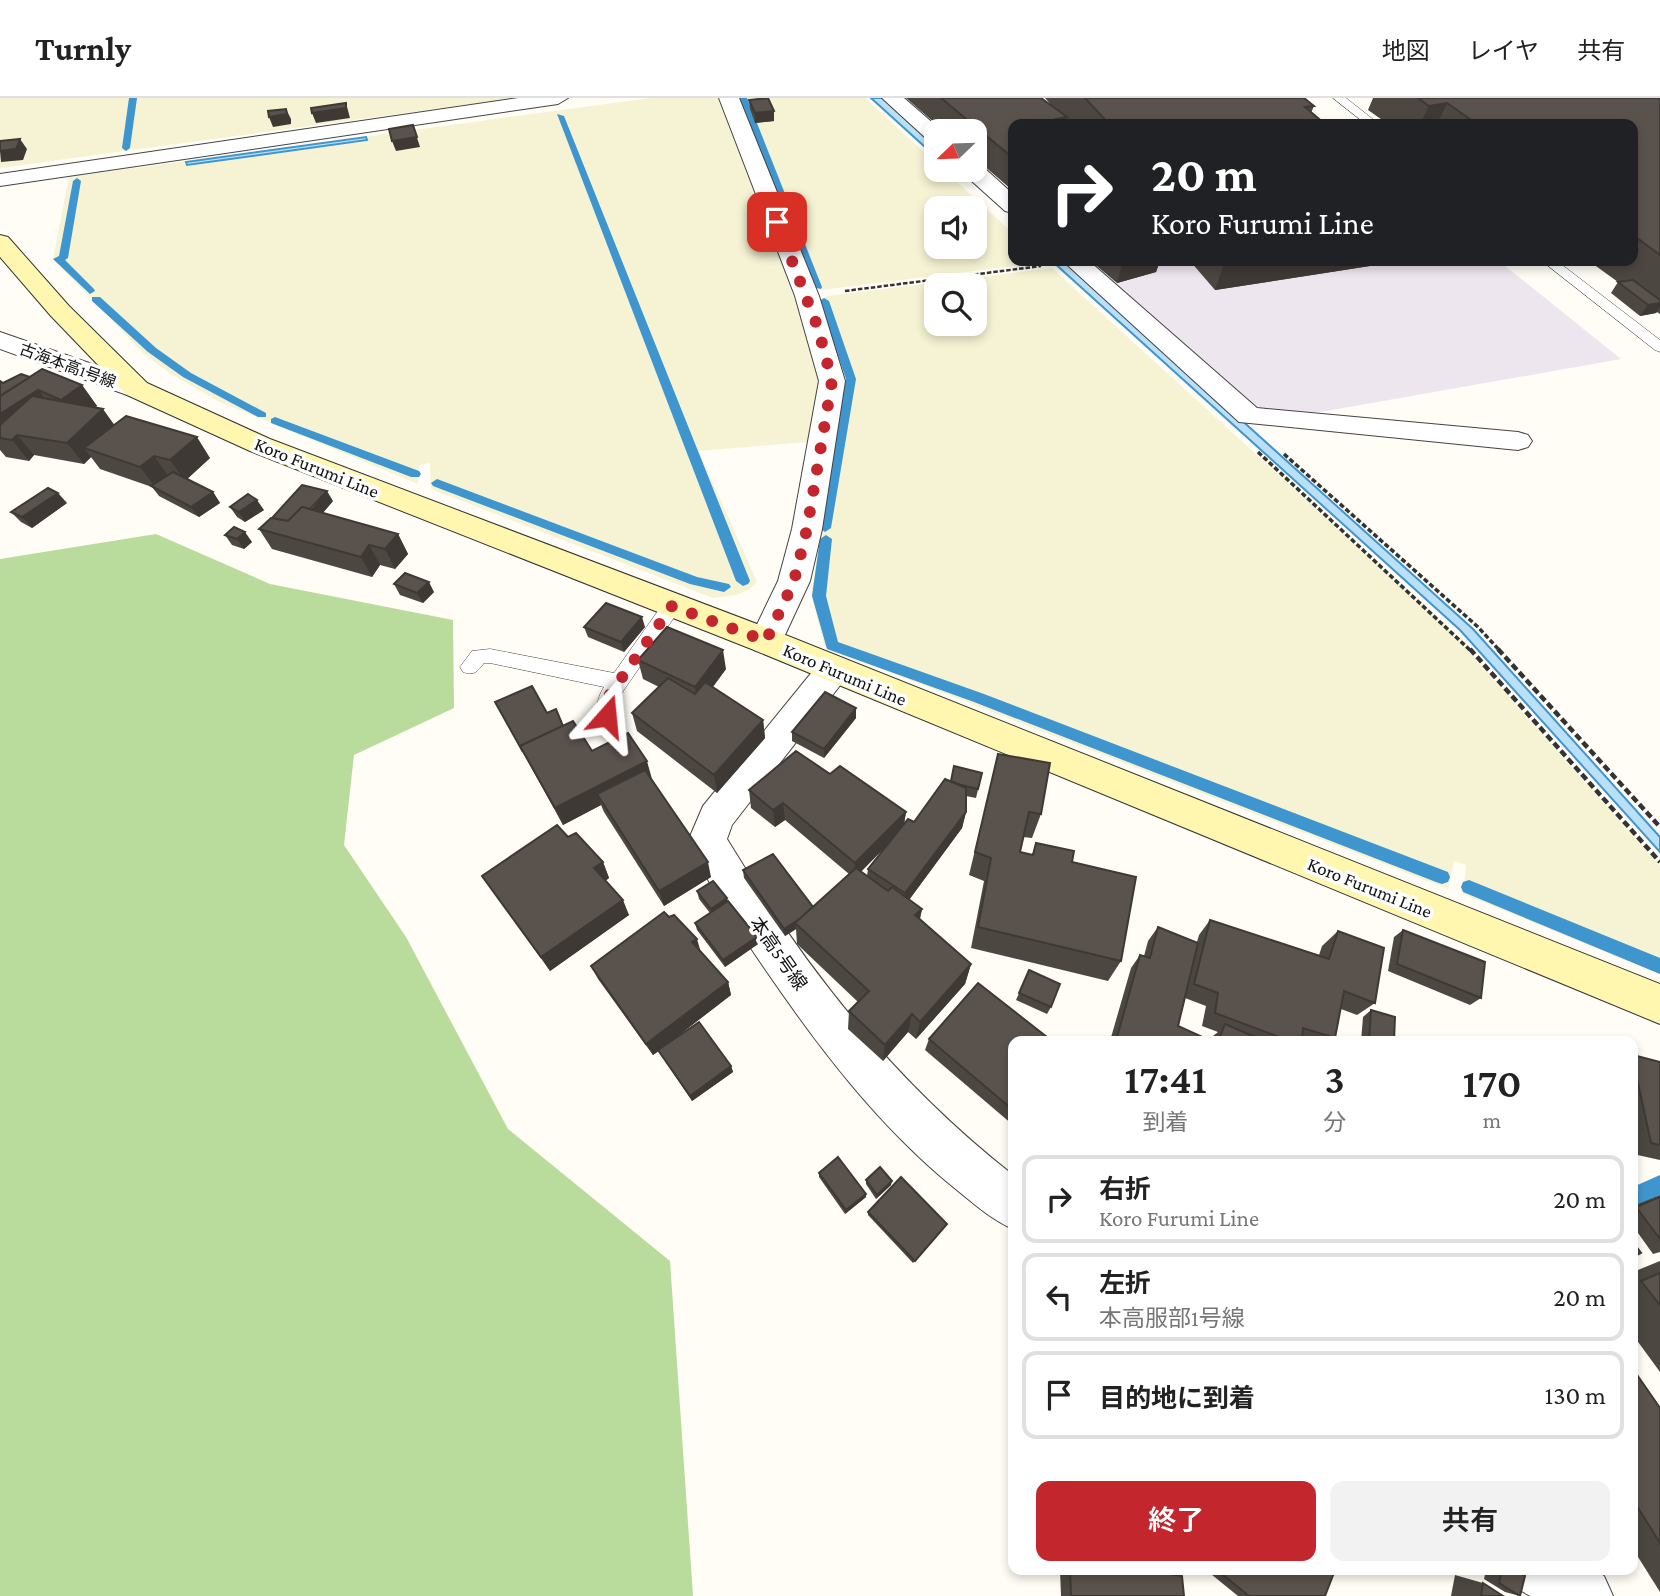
<!DOCTYPE html>
<html lang="ja">
<meta charset="utf-8">
<style>
body{margin:0;font-family:"Crimson Pro","Noto Sans JP",serif;background:#f2f2f2;color:#222;height:100vh;display:flex;flex-direction:column;font-size:26px;white-space:nowrap}
*{box-sizing:border-box;margin:0}
p{font-size:23px;color:#767676}
.icon{flex:none;width:38px;height:38px;fill:none;stroke:currentColor;stroke-width:2;stroke-linecap:round;stroke-linejoin:round}
.map{position:relative;flex:1;overflow:hidden}
.panel{position:absolute;left:1008px;top:938px;width:630px;height:539px;display:flex;flex-direction:column;background:#fff;border-radius:14px;box-shadow:0 4px 10px #0003}
.panel>*{flex:none}
.top-card{position:absolute;left:1008px;top:21px;width:630px;height:147px;border-radius:14px;box-shadow:0 4px 10px #0003;background:#202124;color:#fff;overflow:hidden}
.needle{width:46px;rotate:247deg}
.fabs{position:absolute;left:924px;top:21px;display:grid;gap:14px}
.fabs a{display:grid;place-items:center;width:63px;height:63px;border-radius:14px;background:#fff;box-shadow:0 4px 10px #0003;font-size:35px}
.pin{position:absolute;display:grid;place-items:center;width:60px;height:60px;color:#fff;margin:-30px;border-radius:14px;box-shadow:0 4px 10px #0006}
.me{position:absolute;width:77px;margin:-38px;rotate:18deg;stroke-linejoin:round;filter:drop-shadow(0 0 5px #0008)}
.turn{display:flex;align-items:center;gap:24px;height:147px;padding:0 28px;font-size:32px}
.turn .icon{width:91px;height:91px;stroke-width:2.5}
.turn b{display:block;font-size:49px;line-height:60px}
.eta{display:flex;justify-content:space-evenly;align-items:center;height:119px;text-align:center}
.eta b{font-size:42px;font-weight:600;line-height:49px}
.action{display:flex;gap:14px;margin-top:auto;padding:14px 28px}
.action a{flex:1;height:80px;border-radius:14px;background:#c4262e;color:#fff;font-size:28px;font-weight:600;line-height:80px;text-align:center}
.action a+a{background:#f2f2f2;color:#222}
ul{padding:0;list-style:none}
li{display:flex;align-items:center;gap:21px;height:88px;margin:0 14px 10px;padding:0 14px;border:4px solid #e0e0e0;border-radius:14px}
li div{flex:1}
li b{display:block;font-size:26px}
li em{font-style:normal}
header{display:flex;align-items:center;gap:42px;box-sizing:border-box;height:98px;padding:0 35px;background:#fff;border-bottom:2px solid #e0e0e0}
header strong{font-size:33px}
nav{display:flex;gap:38px;margin-inline-start:auto;font-size:24px}
.map>svg:first-child{display:block}
.industrial{fill:#eee6ef}
.farmland{fill:#f6f3d4;fill-rule:evenodd}
.forest{fill:#b9dc9c}
.water{fill:#b9e0f7;stroke:#3f96cf;stroke-width:2}
.lines{fill:none;stroke-linecap:round;stroke-linejoin:round}
.stream{fill:#3f96cf;fill-rule:evenodd}
.service-casing{stroke:#444;stroke-width:1}
.minor-casing{stroke:#444;stroke-width:2}
.tertiary-casing{stroke:#444;stroke-width:2}
.secondary-casing{stroke:#333;stroke-width:2}
.path-far2{stroke:#333;stroke-width:2.5;stroke-dasharray:4.5 2;stroke-linecap:butt}
.path-far1{stroke:#333;stroke-width:3.5;stroke-dasharray:5 2.5;stroke-linecap:butt}
.path{stroke:#333;stroke-width:4.5;stroke-dasharray:7 3.5;stroke-linecap:butt}
.service{fill:#fff;fill-rule:evenodd}
.minor{fill:#fff;fill-rule:evenodd}
.tertiary{fill:#fff;fill-rule:evenodd}
.secondary{fill:#fff6b0;fill-rule:evenodd}
.wall{fill:#4d4742;fill-rule:evenodd}
.shaded-wall{fill:#3f3936}
.building{fill:#5a524d;stroke:#3f3936;stroke-width:2}
.route{stroke:#c4262e;stroke-width:12;stroke-dasharray:0 21.6}
.labels{text-anchor:middle;stroke-width:7;stroke-linejoin:round;paint-order:stroke}
.far-street-label{font-size:16px;fill:#111;stroke:#fff}
.street-label{font-size:19px;fill:#111;stroke:#fff}
</style>
<header>
<strong>Turnly</strong>
<nav><a>地図</a><a>レイヤ</a><a>共有</a></nav>
</header>
<div class="map">
<svg width="1660" height="1498" viewBox="0 0 1660 1498">
<rect width="100%" height="100%" fill="#fffdf5"/>
<polygon class="industrial" points="1089,163 1499,163 1621,261 1321,314 1262,313"/>
<g class="farmland">
<polygon points="0,0 515,0 0,70"/>
<polygon points="650,0 720,0 777,150 820,277 818,299 807,344 699,353 757,484 750,491 736,497 713,500 431,391 430,365 419,367 418,386 220,304 171,276 143,255 53,161 69,79"/>
<path d="M741,0H865L936,65V72H944L1013,135V163L1046,164L821,192L815,190ZM936,110H975V149H936Z"/>
<path d="M1052,170L1451,534L1660,768V876L1463,796L1466,767L1454,763L1448,791L825,549L811,497L843,307L839,257L818,203L827,198ZM936,187H975V226H936Z"/>
</g>
<polygon class="forest" points="156,436 270,486 453,522 454,610 354,657 344,747 406,839 508,1031 670,1163 693,1498 0,1498 0,461"/>
<g class="water">
<polygon points="871,0 883,0 936,49 936,59"/>
<polygon points="366,39 367,42 187,67 186,64"/>
<polygon points="1052,163 1065,163 1473,531 1660,739 1660,754 1460,532"/>
</g>
<g class="lines">
<g class="stream">
<polygon points="129,0 137,0 130,50 126,53 122,50"/>
<polygon points="739,0 747,0 822,189 821,191 812,189"/>
<polygon points="557,16 564,18 750,483 748,486 743,488 736,483"/>
<polygon points="77,80 81,83 68,160 65,162 94,191 95,193 90,196 53,161 59,158 73,83"/>
<polygon points="92,199 100,199 156,250 191,275 266,315 266,319 258,319 183,279 148,254 92,203"/>
<polygon points="824,200 829,203 856,281 831,430 825,434 819,430 846,281 819,203"/>
<polygon points="275,319 419,373 421,376 419,379 411,379 271,325 271,321"/>
<polygon points="437,381 697,479 729,486 731,489 724,494 690,486 433,388 431,385"/>
<polygon points="826,437 832,441 826,498 838,544 984,596 1448,774 1450,779 1448,784 1442,786 1436,784 974,604 827,551 812,498 820,441"/>
<polygon points="1469,782 1660,860 1660,876 1463,794 1461,789 1463,784"/>
<polygon points="1660,1077 1660,1097 1633,1109 1633,1089"/>
</g>
<defs>
<g id="service">
<polygon points="1333,0 1346,0 1379,26 1366,26"/>
<polygon points="1542,163 1557,163 1660,242 1660,254 1655,252"/>
<path d="M672,501L679,503L682,508L619,599L614,624L607,626L600,624C594,613 598,598 604,589L490,565H484C477,574 474,578 463,574L460,569L472,553L490,551L614,575L665,503Z"/>
</g>
<g id="minor">
<polygon points="719,0 739,0 819,198 845,283 822,431 810,483 778,552 766,555 754,552 749,543 778,483 792,431 819,283 795,198"/>
<polygon points="882,0 904,0 942,33 936,33 936,45 929,43"/>
<polygon points="975,66 981,67 1013,96 1013,115 1005,113 965,77 962,72 975,72"/>
<polygon points="1063,163 1089,163 1257,310 1518,334 1528,337 1532,343 1528,349 1518,352 1239,324"/>
<polygon points="0,234 147,285 150,291 147,297 137,299 127,297 0,251"/>
<path d="M833,559L845,563L850,572L845,581L732,727L727,741C806,871 893,983 1013,1077V1131C990,1121 972,1104 952,1088C878,1027 819,950 765,871C737,830 709,788 688,743L703,708L821,563Z"/>
<polygon points="1512,1472 1594,1472 1604,1478 1613,1498 1530,1498 1520,1492"/>
</g>
<polygon id="tertiary" points="518,0 568,0 558,6 0,88 0,76"/>
<polygon id="secondary" points="0,137 8,139 69,208 147,285 270,341 778,534 1660,886 1660,926 754,552 250,353 127,297 51,218 0,159"/>
</defs>
<use href="#service" class="service-casing"/>
<use href="#minor" class="minor-casing"/>
<use href="#tertiary" class="tertiary-casing"/>
<use href="#secondary" class="secondary-casing"/>
<polyline class="path-far2" points="845,193 1041,168"/>
<g class="path-far1">
<polyline points="1258,354 1471,553"/>
<polyline points="1284,356 1478,529 1500,553"/>
</g>
<g class="path">
<polyline points="1470,551 1660,764"/>
<polyline points="1498,551 1660,729"/>
</g>
<use href="#service" class="service"/>
<use href="#minor" class="minor"/>
<use href="#tertiary" class="tertiary"/>
<use href="#secondary" class="secondary"/>
</g>
<g class="wall">
<polygon points="906,0 1041,0 1052,8 1045,0 1304,0 1314,8 1311,15 1325,26 1068,26 1066,24 1065,26 1013,26 1013,91 1012,92 975,60 975,33 944,33"/>
<polygon points="1373,0 1660,0 1660,216 1657,214 1656,215 1640,218 1611,195 1618,184 1589,163 1633,163 1633,26 1388,26 1368,12"/>
<polygon points="749,2 774,13 774,23 755,25 750,11"/>
<polygon points="1091,163 1160,163 1156,174 1117,185"/>
<polygon points="1190,163 1402,163 1215,192"/>
<polygon points="30,279 82,287 97,308 95,310 115,327 210,360 187,381 213,394 220,405 199,419 159,398 152,389 100,371 91,359 84,366 34,357 29,363 6,359 0,352 0,283 3,285"/>
<polygon points="333,403 323,415 398,436 408,456 395,471 380,467 372,479 272,451 259,431"/>
<polygon points="67,405 32,430 21,424 11,414"/>
<polygon points="230,409 264,412 245,424 237,419"/>
<polygon points="225,437 252,444 244,451 232,447"/>
<polygon points="394,486 434,494 423,505 400,497"/>
<polygon points="584,529 645,529 624,554 588,539"/>
<polygon points="638,562 726,571 713,589 763,622 765,640 717,695 637,633 632,615 659,589 643,581"/>
<polygon points="495,604 547,615 592,653 652,681 711,779 664,808 604,714 601,707 563,727"/>
<polygon points="856,610 856,620 824,660 792,643 792,634"/>
<polygon points="998,656 1041,716 1032,740 1023,739 1020,754 1032,757 1036,745 1072,764 1121,863 1108,883 971,850 984,783 969,777"/>
<path d="M982,675L976,700L966,698V714L962,730L909,802L922,811L920,821L971,866L965,886L916,941L908,934L883,963L848,931L849,913L858,904L797,846L796,831L785,838L744,780L743,772L813,809L849,776L785,722L775,729L751,710L749,692L830,676L906,714L904,726L914,724L951,683ZM886,748L868,771L867,778L861,773Z"/>
<polygon points="568,739 603,764 609,780 605,783 629,817 550,873 482,778"/>
<polygon points="697,793 727,800 728,803 758,846 725,869 697,832 695,825 710,815 699,801"/>
<path d="M1210,822L1319,857L1322,848L1338,833L1375,905L1357,917L1341,911L1335,940L1331,943H1110L1131,870L1140,857L1144,858L1148,843L1158,829L1197,844L1199,837ZM1185,900L1206,908L1202,928L1218,934L1213,938L1211,943L1178,928Z"/>
<polygon points="1403,832 1481,900 1470,907 1388,873 1394,839"/>
<polygon points="700,854 728,884 731,897 670,944 731,968 733,974 692,1003 659,953 653,957 598,881 591,868"/>
<polygon points="1029,872 1051,909 1047,916 1016,902"/>
<polygon points="1371,912 1394,943 1361,943 1363,919"/>
<polygon points="929,941 1013,943 1013,1027 925,952"/>
<polygon points="1633,957 1660,964 1660,1062 1633,1056"/>
<polygon points="819,1075 866,1096 866,1099 845,1116 819,1079"/>
<polygon points="866,1082 891,1087 876,1101 866,1086"/>
<polygon points="1660,1097 1660,1154 1653,1156 1633,1128 1633,1108"/>
<polygon points="868,1114 947,1126 913,1165 868,1117"/>
<polygon points="1660,1163 1660,1274 1633,1237 1633,1174"/>
<polygon points="1633,1271 1660,1310 1660,1494 1633,1451"/>
<polygon points="1060,1472 1170,1472 1182,1478 1184,1498 1061,1498"/>
<polygon points="1206,1472 1335,1472 1325,1498 1238,1498"/>
<polygon points="1486,1472 1517,1472 1520,1498 1505,1494 1484,1481"/>
<polygon points="1455,1477 1483,1485 1503,1498 1451,1498"/>
</g>
<g class="shaded-wall">
<polygon points="346,5 350,20 316,25 312,15"/>
<polygon points="1447,5 1437,26 1420,26 1429,8"/>
<polygon points="286,11 291,21 291,26 273,29 269,19"/>
<polygon points="774,13 774,23 755,25 755,15"/>
<polygon points="1067,19 1065,26 1055,26 1056,21"/>
<polygon points="413,27 420,49 396,53 392,43"/>
<polygon points="20,41 27,51 23,62 1,64 0,53"/>
<polygon points="1123,163 1160,163 1156,174 1117,185"/>
<polygon points="1225,163 1402,163 1215,192"/>
<polygon points="1660,205 1660,209 1656,215 1640,218 1648,207"/>
<polygon points="82,287 97,308 77,323 61,302"/>
<polygon points="38,292 54,312 17,337 34,357 29,363 12,342 0,340 0,316"/>
<polygon points="103,311 118,332 84,350 91,359 84,366 67,345"/>
<polygon points="197,339 210,360 185,383 170,362"/>
<polygon points="154,358 169,379 156,390 140,369"/>
<polygon points="327,393 333,403 304,436 298,426"/>
<polygon points="213,394 220,405 199,419 191,409"/>
<polygon points="58,395 67,405 32,430 22,419"/>
<polygon points="257,402 264,412 245,424 239,414"/>
<polygon points="245,434 252,444 244,451 237,441"/>
<polygon points="398,436 408,456 395,471 385,451"/>
<polygon points="369,447 380,467 372,479 361,459"/>
<polygon points="429,484 434,494 423,505 417,495"/>
<polygon points="642,519 645,529 624,554 621,544"/>
<polygon points="723,552 726,571 698,608 695,589"/>
<polygon points="856,610 856,620 824,660 824,651"/>
<polygon points="763,622 765,640 717,695 714,677"/>
<polygon points="647,663 652,681 603,706 597,696 601,707 563,727 555,710"/>
<polygon points="783,705 785,722 775,729 773,712"/>
<polygon points="906,714 903,731 854,781 855,765"/>
<polygon points="966,714 962,730 903,810 905,795"/>
<polygon points="603,764 609,780 601,786 594,770"/>
<polygon points="708,764 711,779 664,808 659,793"/>
<polygon points="727,800 728,808 713,818 711,811"/>
<polygon points="623,802 629,817 550,873 541,859"/>
<polygon points="922,811 917,832 915,817"/>
<polygon points="815,812 795,825 796,831 785,838 784,831"/>
<polygon points="757,839 758,846 725,869 723,862"/>
<polygon points="697,841 701,855 692,844"/>
<polygon points="971,866 965,886 916,941 920,924"/>
<polygon points="728,884 731,897 653,957 646,946"/>
<polygon points="912,916 908,934 883,963 885,947"/>
<polygon points="731,968 733,974 692,1003 690,998"/>
<polygon points="892,1083 891,1087 876,1101 877,1097"/>
<polygon points="866,1096 866,1099 845,1116 846,1112"/>
</g>
<g class="building">
<polygon points="768,0 774,13 755,15 749,2"/>
<polygon points="941,0 1041,0 1067,19 1056,21 1063,26 1013,26 1013,60"/>
<polygon points="1085,0 1304,0 1314,8 1305,9 1325,26 1109,26"/>
<polygon points="1418,0 1660,0 1660,157 1633,137 1633,26 1477,26 1447,5 1429,8"/>
<polygon points="346,5 346,10 312,15 311,10"/>
<polygon points="286,11 287,16 269,19 268,13"/>
<polygon points="413,27 417,39 392,43 389,31"/>
<polygon points="20,41 16,51 0,53 0,43"/>
<polygon points="1633,182 1660,202 1660,205 1648,207 1618,184"/>
<polygon points="42,271 82,287 61,302 38,292 0,316 0,298"/>
<polygon points="21,276 30,279 0,298 0,283 3,285"/>
<polygon points="32,298 103,311 67,345 17,337 12,342 0,340 0,327"/>
<polygon points="126,318 197,339 170,362 154,358 140,369 84,350"/>
<polygon points="173,374 213,394 191,409 151,388"/>
<polygon points="302,387 327,393 310,411 302,409 288,423 272,420"/>
<polygon points="48,390 58,395 22,419 11,414"/>
<polygon points="248,396 257,402 239,414 230,409"/>
<polygon points="302,409 398,436 385,451 369,447 361,459 259,431 271,420 288,423"/>
<polygon points="234,429 245,434 237,441 225,437"/>
<polygon points="405,475 429,484 417,495 394,486"/>
<polygon points="606,505 642,519 621,544 584,529"/>
<polygon points="667,529 723,552 695,589 638,562"/>
<polygon points="668,580 695,596 705,584 763,622 714,677 632,615"/>
<polygon points="532,588 547,615 556,611 563,628 520,648 523,654 495,604"/>
<polygon points="825,594 856,610 824,651 792,634"/>
<polygon points="573,623 592,653 628,635 647,663 555,710 520,648"/>
<polygon points="796,653 830,676 840,668 906,714 855,765 783,705 773,712 749,692"/>
<polygon points="998,656 1050,665 1041,716 1029,714 1020,754 1033,757 1036,745 1074,753 1072,764 1136,779 1121,863 978,829 991,760 975,754"/>
<polygon points="954,668 982,675 978,691 961,687 951,683"/>
<polygon points="645,672 708,764 659,793 597,696"/>
<polygon points="945,681 966,690 966,714 905,795 868,771 908,721 914,724"/>
<polygon points="557,727 568,739 576,735 603,764 594,770 623,802 541,859 482,778"/>
<polygon points="773,756 813,809 801,820 784,831 743,772"/>
<polygon points="856,770 888,793 892,789 922,811 915,817 971,866 920,924 912,916 885,947 849,913 869,893 795,825"/>
<polygon points="713,783 727,800 711,811 697,793"/>
<polygon points="728,803 757,839 723,862 695,825"/>
<polygon points="664,814 669,819 674,817 697,841 692,844 728,884 646,946 591,868"/>
<polygon points="1210,822 1329,861 1338,833 1384,850 1375,905 1344,893 1335,940 1303,930 1302,943 1290,943 1215,915 1218,895 1194,886"/>
<polygon points="1158,829 1198,845 1178,928 1211,943 1116,943 1140,857 1150,860"/>
<polygon points="1403,832 1485,864 1481,900 1397,866"/>
<polygon points="1029,872 1060,886 1051,909 1019,895"/>
<polygon points="978,885 1052,943 1013,943 1013,1012 929,941"/>
<polygon points="1371,912 1395,919 1394,943 1369,943"/>
<polygon points="699,924 731,968 690,998 658,952"/>
<polygon points="1225,926 1255,939 1254,943 1218,943"/>
<polygon points="1633,957 1660,964 1660,1047 1651,1045 1633,962"/>
<polygon points="838,1059 866,1096 846,1112 819,1075"/>
<polygon points="880,1069 892,1083 877,1097 866,1082"/>
<polygon points="901,1079 947,1126 915,1163 868,1114"/>
<polygon points="1660,1099 1660,1141 1636,1109"/>
<polygon points="1633,1144 1641,1155 1633,1159"/>
<polygon points="1660,1175 1660,1207 1641,1183"/>
<polygon points="1633,1271 1660,1310 1660,1445 1633,1402 1633,1368 1636,1366 1633,1362"/>
<polygon points="1070,1472 1144,1472 1182,1478 1184,1498 1071,1498"/>
<polygon points="1217,1472 1335,1472 1325,1498 1249,1498"/>
<polygon points="1502,1472 1517,1472 1525,1478 1520,1498 1499,1485"/>
<polygon points="1483,1485 1503,1498 1481,1498"/>
</g>
<g class="lines">
<polyline class="route" points="607,618 609,598 672,508 766,543 794,483 807,431 832,283 818,230 777,124"/>
</g>
<g class="labels">
<g class="far-street-label">
<text transform="translate(68 267) rotate(20)" y="6">古海本高1号線</text>
</g>
<g class="street-label">
<text transform="translate(317 369) rotate(22)" y="7">Koro Furumi Line</text>
<text transform="translate(845 576) rotate(23)" y="7">Koro Furumi Line</text>
<text transform="translate(1370 789) rotate(22)" y="7">Koro Furumi Line</text>
<text transform="translate(779 855) rotate(55)" y="7">本高5号線</text>
</g>
</g>
</svg>
<div class="fabs">
<a><svg class="needle" viewBox="-14 -14 28 28"><path d="M0-13l5 13h-10z" fill="#e53935"/><path d="M0 13l5-13h-10z" fill="#767676"/></svg></a>
<a><svg class="icon" aria-label="sound" viewBox="0 0 24 24"><path d="M4 9h4l5-4v14l-5-4H4zM17 9q2 3 0 6"/></svg></a>
<a><svg class="icon" aria-label="search" viewBox="0 0 24 24"><circle cx="10" cy="10" r="6"/><path d="M15 15l6 6"/></svg></a>
</div>
<div class="pin" style="left:777px;top:124px;background:#d93025"><svg class="icon" aria-label="arrive" viewBox="0 0 24 24"><path d="M6 21V4h12l-3 4 3 4H6"/></svg></div>
<svg class="me" style="left:607px;top:618px" viewBox="-20 -20 40 40"><path d="M0-17L14 15 0 8-14 15z" fill="#c4262e" stroke="#fff" stroke-width="4"/></svg>
<div class="top-card">
<div class="turn"><svg class="icon" aria-label="right" viewBox="0 0 24 24"><path d="M7 20v-9h11M14 6l5 5-5 5"/></svg><div><b>20 m</b>Koro Furumi Line</div></div>
</div>
<section class="panel">
<div class="eta">
<div><b>17:41</b><p>到着</p></div>
<div><b>3</b><p>分</p></div>
<div><b>170</b><p>m</p></div>
</div>
<ul>
<li><svg class="icon" aria-label="right" viewBox="0 0 24 24"><path d="M7 20v-9h11M14 6l5 5-5 5"/></svg><div><b>右折</b><p>Koro Furumi Line</p></div><em>20 m</em></li>
<li><svg class="icon" aria-label="left" viewBox="0 0 24 24"><path d="M17 20v-9H6M10 6l-5 5 5 5"/></svg><div><b>左折</b><p>本高服部1号線</p></div><em>20 m</em></li>
<li><svg class="icon" aria-label="arrive" viewBox="0 0 24 24"><path d="M6 21V4h12l-3 4 3 4H6"/></svg><div><b>目的地に到着</b></div><em>130 m</em></li>
</ul>
<div class="action"><a>終了</a><a>共有</a></div>
</section>
</div>
